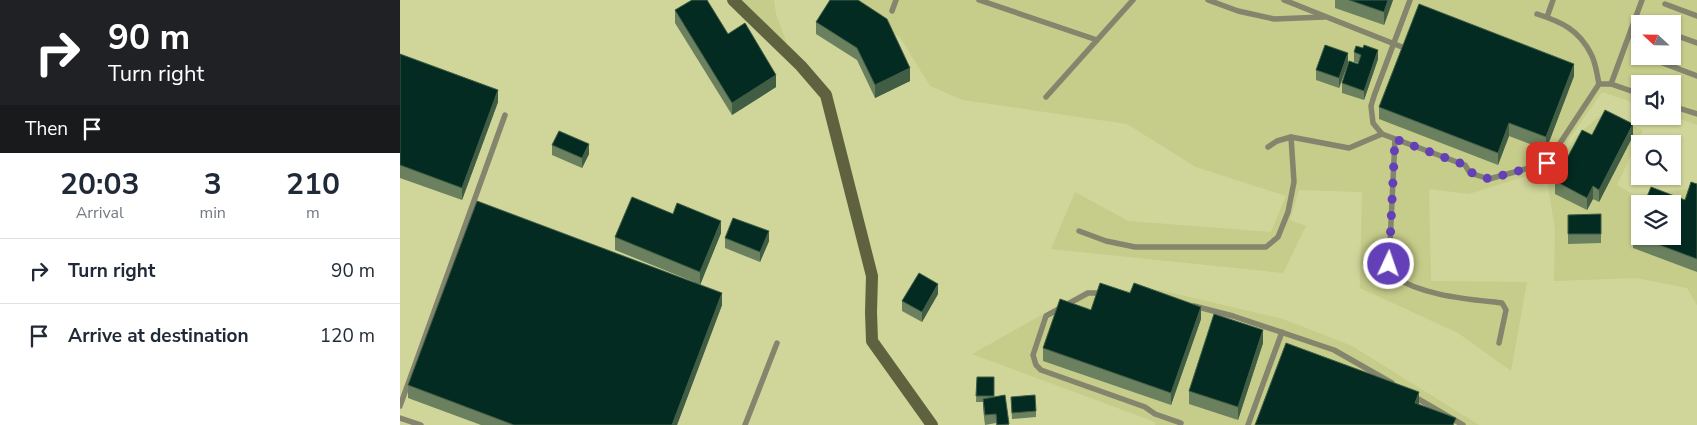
<!DOCTYPE html>
<style>
body{margin:0;font-family:"Nunito Sans",sans-serif;background:#f2f2f3;color:#1f2937;height:100vh;display:flex;flex-direction:column;font-size:19px;white-space:nowrap}
*{box-sizing:border-box;margin:0}
p{font-size:16px;color:#747a83}
.icon{flex:none;width:28px;height:28px;fill:none;stroke:currentColor;stroke-width:2;stroke-linecap:round;stroke-linejoin:round}
.map{position:relative;flex:1;overflow:hidden}
.details{display:flex;flex-direction:column;background:#fff;width:400px}
.details>*{flex:none}
.top-card{background:#202124;color:#fff;overflow:hidden}
.needle{width:32px;rotate:292deg}
.buttons{position:absolute;left:1231px;top:15px;display:grid;gap:10px}
.buttons a{display:grid;place-items:center;width:50px;height:50px;border-radius:0px;background:#fff;box-shadow:0 1px 4px #0004;font-size:25px}
.pin{position:absolute;display:grid;place-items:center;width:42px;height:42px;color:#fff;margin:-21px;border-radius:10px;box-shadow:0 2px 8px #0006}
.me{position:absolute;width:55px;margin:-28px;rotate:3deg;stroke-linejoin:round;filter:drop-shadow(0 0 4px #0008)}
.turn{display:flex;align-items:center;gap:18px;height:105px;padding:0 25px;font-size:22px}
.turn .icon{width:65px;height:65px;stroke-width:2.5}
.turn b{display:block;font-size:35px;line-height:42px}
.then{display:flex;align-items:center;height:48px;padding:0 25px;background:#0003;gap:10px;font-size:19px}
.eta{display:flex;justify-content:space-evenly;align-items:center;height:85px;text-align:center}
.eta b{font-size:30px;font-weight:700;line-height:35px}
ul{padding:0;list-style:none}
li{display:flex;align-items:center;gap:15px;height:65px;padding:0 25px;border-top:1px solid #e0e1e3}
li div{flex:1}
li b{display:block;font-size:19px}
li em{font-style:normal}
main{display:flex;flex:1;min-height:0}
.map>svg:first-child{display:block}
.built{fill:#c6cc89;fill-rule:evenodd}
.lines{fill:none;stroke-linecap:round;stroke-linejoin:round}
.lane{stroke:#83856d;stroke-width:5.5}
.secondary{stroke:#5f623e;stroke-width:12}
.wall{fill:#6a805e}
.shaded-wall{fill:#415e45}
.building{fill:#042b21;stroke:#415e45}
.route{stroke:#6440b8;stroke-width:9;stroke-dasharray:0 16.2}
</style>
<main>
<section class="details">
<div class="top-card">
<div class="turn"><svg class="icon" aria-label="right" viewBox="0 0 24 24"><path d="M7 20v-9h11M14 6l5 5-5 5"/></svg><div><b>90 m</b>Turn right</div></div>
<div class="then">Then<svg class="icon" aria-label="arrive" viewBox="0 0 24 24"><path d="M6 21V4h12l-3 4 3 4H6"/></svg></div>
</div>
<div class="eta">
<div><b>20:03</b><p>Arrival</p></div>
<div><b>3</b><p>min</p></div>
<div><b>210</b><p>m</p></div>
</div>
<ul>
<li><svg class="icon" aria-label="right" viewBox="0 0 24 24"><path d="M7 20v-9h11M14 6l5 5-5 5"/></svg><div><b>Turn right</b></div><em>90 m</em></li>
<li><svg class="icon" aria-label="arrive" viewBox="0 0 24 24"><path d="M6 21V4h12l-3 4 3 4H6"/></svg><div><b>Arrive at destination</b></div><em>120 m</em></li>
</ul>
</section>
<div class="map">
<svg width="1297" height="425" viewBox="0 0 1297 425">
<rect width="100%" height="100%" fill="#d0d59a"/>
<g class="built">
<polygon points="340,0 374,0 376,14 388,47"/>
<path d="M443,0H1297V125L1272,116V84H1240V105L1202,92L1148,169L1069,194L1029,189L1031,281L1127,282L1111,371L1058,333L960,288L962,192L899,190L890,220L906,226L883,273L651,249L675,192L728,221L871,232L886,196L796,167L727,124L563,100L530,86L500,37ZM1240,24H1272V56H1240Z"/>
<path d="M1201,115L1243,130L1217,185L1234,195L1297,188V305L1287,288L1236,278L1154,281L1155,229L1147,180L1153,178L1175,137ZM1240,204H1272V236H1240Z"/>
<polygon points="686,290 760,290 883,319 952,346 1079,425 755,425 755,422 572,354"/>
</g>
<g class="lines">
<g class="lane">
<polyline points="579,0 697,40"/>
<polyline points="808,0 838,11 874,19 924,17"/>
<polyline points="884,0 1002,47"/>
<polyline points="1010,0 974,96 971,106 973,123 982,134 1065,165 1070,173 1089,179 1147,163 1199,84 1211,84 1240,94"/>
<polyline points="1265,4 1297,16"/>
<polyline points="492,11 496,0"/>
<path d="M1137,14C1162,22 1179,30 1191,54C1196,63 1197,75 1199,84"/>
<polyline points="1147,17 1153,0"/>
<polyline points="1272,34 1297,43"/>
<polyline points="1247,57 1297,76"/>
<polyline points="1211,84 1242,0"/>
<polyline points="646,97 733,0"/>
<polyline points="1272,106 1297,114"/>
<path d="M995,139L989,264L993,276C1023,296 1067,299 1102,303L1106,310L1099,343"/>
<polyline points="868,147 877,141 891,137 949,148 982,134"/>
<polyline points="679,231 706,241 735,247 866,247 878,237 888,212 894,182 891,137"/>
<polyline points="704,293 688,293 646,316 633,355 636,365 641,370 745,407 755,414 781,423"/>
<polyline points="794,306 833,316 934,350 992,383"/>
<polyline points="1013,396 1063,425"/>
<polyline points="0,406 105,115"/>
<polyline points="0,418 21,425"/>
<polyline points="345,425 377,343"/>
<polyline points="848,425 882,332"/>
</g>
<polyline class="secondary" points="333,0 401,66 426,95 472,276 471,312 472,341 532,425"/>
</g>
<g class="wall">
<polygon points="935,0 993,0 984,25 935,8"/>
<polygon points="275,10 328,34 376,87 332,115 275,23"/>
<polygon points="416,22 510,81 475,98 457,60 416,34"/>
<polygon points="954,52 978,59 964,100 942,93 942,83 958,63 954,62"/>
<polygon points="0,54 98,102 62,200 0,178"/>
<polygon points="948,63 939,88 916,80 916,70"/>
<polygon points="1174,76 1146,150 1109,136 1098,165 979,119 979,107"/>
<polygon points="1192,135 1233,136 1199,202 1193,199 1187,210 1155,194 1155,181"/>
<polygon points="152,145 189,154 182,168 152,155"/>
<polygon points="1297,184 1297,272 1233,248 1233,235 1285,200"/>
<polygon points="1201,214 1201,243 1168,244 1168,215"/>
<polygon points="321,233 300,285 322,305 277,425 81,425 8,398 8,385 294,282 215,250 215,237"/>
<polygon points="325,238 369,241 360,262 325,248"/>
<polygon points="730,293 801,319 771,405 643,361 643,348 691,310"/>
<polygon points="538,294 522,322 502,311 502,301"/>
<polygon points="863,343 838,420 789,404 789,391"/>
<polygon points="577,377 594,377 594,397 605,395 609,425 596,425 596,423 585,425 583,409 583,402 576,402"/>
<polygon points="611,397 636,411 636,417 612,419"/>
</g>
<g class="shaded-wall">
<polygon points="988,0 993,0 984,25 984,12"/>
<polygon points="978,50 978,59 964,100 964,91"/>
<polygon points="948,53 948,63 939,88 939,78"/>
<polygon points="1174,64 1174,76 1146,150 1146,137"/>
<polygon points="510,68 510,81 475,98 475,85"/>
<polygon points="376,75 376,87 332,115 332,103"/>
<polygon points="98,90 98,102 62,200 62,188"/>
<polygon points="1109,123 1109,136 1098,165 1098,153"/>
<polygon points="1233,124 1233,136 1199,202 1199,190"/>
<polygon points="189,144 189,154 182,168 182,158"/>
<polygon points="1193,186 1193,199 1187,210 1187,198"/>
<polygon points="321,221 321,233 300,285 300,272"/>
<polygon points="369,231 369,241 360,262 360,252"/>
<polygon points="538,284 538,294 522,322 522,312"/>
<polygon points="322,293 322,305 277,425 272,425"/>
<polygon points="801,307 801,319 771,405 771,393"/>
<polygon points="863,330 863,343 838,420 838,407"/>
<polygon points="1019,392 1019,405 1015,403"/>
</g>
<g class="building">
<polygon points="292,0 307,0 328,34 345,23 376,75 332,103 275,10"/>
<polygon points="430,0 458,0 487,19 510,68 475,85 457,48 416,22"/>
<polygon points="949,0 988,0 984,12"/>
<polygon points="1019,4 1174,64 1146,137 1109,123 1098,153 979,107"/>
<polygon points="925,45 948,53 939,78 916,70"/>
<polygon points="964,45 978,50 964,91 942,83 949,61 958,64 961,55 954,52 956,46 963,48"/>
<polygon points="0,54 98,90 62,188 0,165"/>
<polygon points="1205,110 1233,124 1199,190 1193,186 1187,198 1155,181 1182,130 1192,135"/>
<polygon points="159,131 189,144 182,158 152,145"/>
<polygon points="1291,182 1297,184 1297,259 1233,235 1240,216 1240,236 1272,236 1272,204 1244,204 1251,187 1285,200"/>
<polygon points="232,197 273,214 277,203 321,221 300,272 215,237"/>
<polygon points="77,201 322,293 272,425 114,425 8,385"/>
<polygon points="1201,214 1201,234 1168,234 1168,215"/>
<polygon points="333,218 369,231 360,252 325,238"/>
<polygon points="519,273 538,284 522,312 502,301"/>
<polygon points="700,283 730,293 734,283 801,307 771,393 643,348 660,299 691,310"/>
<polygon points="814,314 863,330 838,407 789,391"/>
<polygon points="886,343 1019,392 1015,403 1056,418 1053,425 855,425"/>
<polygon points="577,377 594,377 594,396 576,396"/>
<polygon points="605,395 609,424 597,425 596,414 585,415 583,399"/>
<polygon points="635,395 636,411 612,413 611,397"/>
</g>
<g class="lines">
<polyline class="route" points="989,264 995,139 1065,165 1070,172 1089,179 1147,163"/>
</g>
</svg>
<div class="buttons">
<a><svg class="needle" viewBox="-14 -14 28 28"><path d="M0-13l5 13h-10z" fill="#e53935"/><path d="M0 13l5-13h-10z" fill="#747a83"/></svg></a>
<a><svg class="icon" aria-label="sound" viewBox="0 0 24 24"><path d="M4 9h4l5-4v14l-5-4H4zM17 9q2 3 0 6"/></svg></a>
<a><svg class="icon" aria-label="search" viewBox="0 0 24 24"><circle cx="10" cy="10" r="6"/><path d="M15 15l6 6"/></svg></a>
<a><svg class="icon" aria-label="layers" viewBox="0 0 24 24"><path d="M12 4l9 5-9 5-9-5zM3 14l9 5 9-5"/></svg></a>
</div>
<div class="pin" style="left:1147px;top:163px;background:#d93025"><svg class="icon" aria-label="arrive" viewBox="0 0 24 24"><path d="M6 21V4h12l-3 4 3 4H6"/></svg></div>
<svg class="me" style="left:989px;top:264px" viewBox="-20 -20 40 40"><circle r="17" fill="#6440b8" stroke="#fff" stroke-width="3"/><path d="M0-11L8 9 0 5-8 9z" fill="#fff"/></svg>
</div>
</main>
